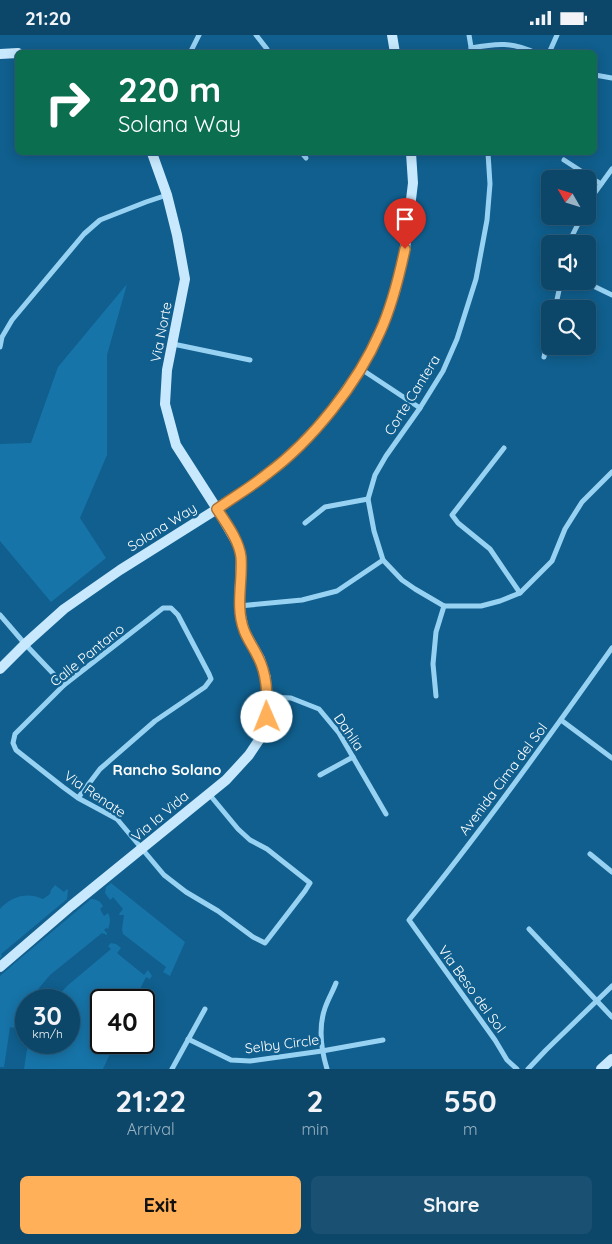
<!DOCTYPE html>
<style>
body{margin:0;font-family:Quicksand,sans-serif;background:#1a5172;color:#f1f3f6;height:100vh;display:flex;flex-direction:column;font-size:19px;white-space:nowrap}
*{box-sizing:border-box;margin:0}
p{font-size:16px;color:#9ab2c1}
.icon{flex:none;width:28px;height:28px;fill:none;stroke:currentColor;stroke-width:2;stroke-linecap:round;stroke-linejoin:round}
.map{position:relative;height:1034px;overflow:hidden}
.sheet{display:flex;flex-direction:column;background:#0c476a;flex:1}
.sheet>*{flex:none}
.hud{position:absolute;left:15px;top:15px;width:582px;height:105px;border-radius:8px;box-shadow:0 2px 12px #0003,0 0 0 1px #2c5f7e;background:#0b6e4f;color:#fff;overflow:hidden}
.needle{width:32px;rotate:309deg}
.tools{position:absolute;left:541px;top:135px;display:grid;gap:10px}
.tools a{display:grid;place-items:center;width:55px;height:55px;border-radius:8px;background:#0c476a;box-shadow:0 2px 12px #0003,0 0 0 1px #2c5f7e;font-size:25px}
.speed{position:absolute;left:15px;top:954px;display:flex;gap:10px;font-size:25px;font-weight:700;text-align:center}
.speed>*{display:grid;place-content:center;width:65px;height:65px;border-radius:50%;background:#0c476a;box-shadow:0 2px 12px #0003,0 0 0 1px #2c5f7e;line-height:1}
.speed small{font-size:12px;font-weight:400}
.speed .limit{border:2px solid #111;border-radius:8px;background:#fff;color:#111}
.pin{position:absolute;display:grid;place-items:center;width:42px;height:42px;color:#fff;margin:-51px -21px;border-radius:50% 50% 50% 0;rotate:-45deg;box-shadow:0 0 5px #0007}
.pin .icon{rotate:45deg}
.me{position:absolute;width:55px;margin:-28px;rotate:359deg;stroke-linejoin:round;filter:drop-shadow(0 0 4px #0008)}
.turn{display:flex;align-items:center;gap:18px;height:105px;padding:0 20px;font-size:22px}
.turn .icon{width:65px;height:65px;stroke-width:2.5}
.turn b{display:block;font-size:35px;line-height:42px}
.eta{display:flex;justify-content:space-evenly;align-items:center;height:85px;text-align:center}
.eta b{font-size:30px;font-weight:700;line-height:35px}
.button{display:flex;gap:10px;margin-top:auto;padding:10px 20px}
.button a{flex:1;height:58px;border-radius:8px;background:#ffb059;color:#111;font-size:20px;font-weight:700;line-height:58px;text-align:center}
.button a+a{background:#1a5172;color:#f1f3f6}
.status{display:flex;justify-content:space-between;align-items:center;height:35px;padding:0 25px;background:#0c476a;direction:ltr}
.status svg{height:14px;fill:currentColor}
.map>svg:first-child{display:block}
.green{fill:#1774a8}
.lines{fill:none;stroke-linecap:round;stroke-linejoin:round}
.street{stroke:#98d2f3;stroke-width:5}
.secondary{stroke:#c7e8fd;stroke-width:10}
.route-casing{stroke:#a6723a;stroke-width:12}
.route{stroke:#ffb059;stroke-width:9}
.labels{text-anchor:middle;stroke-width:5;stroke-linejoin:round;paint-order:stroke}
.street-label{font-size:14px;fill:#fff;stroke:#105f8e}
.neighbourhood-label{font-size:15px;font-weight:bold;fill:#fff;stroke:#105f8e}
</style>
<div class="status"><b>21:20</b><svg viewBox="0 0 49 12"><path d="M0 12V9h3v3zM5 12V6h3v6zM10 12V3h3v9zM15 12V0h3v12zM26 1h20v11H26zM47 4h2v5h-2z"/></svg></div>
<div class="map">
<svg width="612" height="1034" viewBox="0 0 612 1034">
<rect width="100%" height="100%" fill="#105f8e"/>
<g class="green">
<polygon points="127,249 107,320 107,420 80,483 106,523 51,567 0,506 0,409 31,408 58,332"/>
<polygon points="111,848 185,907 170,941 163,937 166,932 123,899 122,894 124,880 120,880 119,879 123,874 113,862 110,865 105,858 106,852"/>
<path d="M55,850L64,857L67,854L68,855L67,864L1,919L2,921L0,924V874C12,861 27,857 43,864L50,859L51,855Z"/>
<path d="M91,864C97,864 100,866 103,871L100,874L104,881L108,878C111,883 110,889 108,894L106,893L104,895L107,898V900L102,898L50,940L29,965H26V969L16,983L14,993L10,992L4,1032H0V941L16,927Z"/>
<polygon points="111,908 116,909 121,913 117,918 144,940 148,935 152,941 150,944 146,942 145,944 135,965 101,965 101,1008 115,1008 103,1034 24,1034 28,1008 69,1008 69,965 54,965 67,951 111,914 108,911"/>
</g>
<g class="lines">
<g class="street">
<polyline points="256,0 267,14 268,18"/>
<polyline points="469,0 472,18"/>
<path d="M471,13C498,8 511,7 536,18"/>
<polyline points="190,18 199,0"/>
<polyline points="549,18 557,0"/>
<polyline points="595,40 612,43"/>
<polyline points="302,118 306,123"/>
<polyline points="488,118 490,149 487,185 476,244 457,304 443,336 420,373 386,421 375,440 368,464 374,496 383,525 402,545 415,554 444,571 481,571 500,566 520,558 552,526 565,494 582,467 612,437"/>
<polyline points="564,125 601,149"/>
<polyline points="588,170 591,163 612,134"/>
<polyline points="570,209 573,199 582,181"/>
<polyline points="583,246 612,260"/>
<polyline points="555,274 561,246"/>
<polyline points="173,309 250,325"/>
<polyline points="0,312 2,302 12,285 84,199 100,185 146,167 167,160"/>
<polyline points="544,322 550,295"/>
<polyline points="361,334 420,373"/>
<polyline points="504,413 452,480 458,488 490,514 520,558"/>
<polyline points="305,488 325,472 368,464"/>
<polyline points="239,571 302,565 337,556 383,525"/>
<polyline points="0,580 25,609 64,650"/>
<polyline points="436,661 433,629 436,597 444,571"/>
<polyline points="267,662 291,663 319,674 339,698 386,779"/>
<polyline points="561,685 612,723"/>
<polyline points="320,740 353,722"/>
<polyline points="78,763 100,734 155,686 205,652 211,644 209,639 178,580 171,573 163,573 64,650 15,699 13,708 16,715 63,752 78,763 117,784 164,840 186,857 218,876 253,902 265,908 305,856 310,848 267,814 250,805 238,794 209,759"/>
<polyline points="590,819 612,837"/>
<polyline points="529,894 612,982"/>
<polyline points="188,1004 231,1025 250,1026 322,1016 383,1005"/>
<polyline points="172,1034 205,974"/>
<path d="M327,1034C321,1014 318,993 325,973C328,964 333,956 336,948"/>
<path d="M517,1034L507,1025L495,1005L409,885C480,798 546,706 612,613"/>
<polyline points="528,1034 546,1015 612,951"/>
</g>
<g class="secondary">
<polyline points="392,0 395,18"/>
<polyline points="0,19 18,18"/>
<polyline points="0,634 25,609 64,574 120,535 217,474 268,439 296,415 326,383 361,334 380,297 395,257 405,214 413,148 411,118"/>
<polyline points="0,932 71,871 226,745 249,720 261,702 267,682 266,643 260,624 244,595 239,571 241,522 238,510 217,474 176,410 165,369 167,335 185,244 177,200 167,160 152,118"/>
<polyline points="601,1034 612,1024"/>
</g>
</g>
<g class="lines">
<defs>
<path id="route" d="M267,682C267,662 268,641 258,622C254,613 247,604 244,595C235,571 243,546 241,522C239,505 226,488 217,474C234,462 251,452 267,439C312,406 358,348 380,297C392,271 399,242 405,214"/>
</defs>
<use href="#route" class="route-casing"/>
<use href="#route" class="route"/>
</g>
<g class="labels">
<g class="street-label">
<text transform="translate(161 297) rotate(-79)" y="5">Via Norte</text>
<text transform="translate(412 360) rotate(-58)" y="5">Corte Cantera</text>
<text transform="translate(162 492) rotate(-32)" y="5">Solana Way</text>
<text transform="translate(87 620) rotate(-39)" y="5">Calle Pantano</text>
<text transform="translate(349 697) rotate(56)" y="5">Dahlia</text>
<text transform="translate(503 744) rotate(-53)" y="5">Avenida Cima del Sol</text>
<text transform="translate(95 759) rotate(34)" y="5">Via Renate</text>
<text transform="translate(160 781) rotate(-40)" y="5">Via la Vida</text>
<text transform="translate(472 954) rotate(54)" y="5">Via Beso del Sol</text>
<text transform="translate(282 1009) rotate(-7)" y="5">Selby Circle</text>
</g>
<g class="neighbourhood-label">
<text x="167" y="740">Rancho Solano</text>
</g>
</g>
</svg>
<div class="tools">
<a><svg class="needle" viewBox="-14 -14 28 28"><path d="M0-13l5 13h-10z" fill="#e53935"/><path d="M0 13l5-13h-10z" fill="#9ab2c1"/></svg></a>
<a><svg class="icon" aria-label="sound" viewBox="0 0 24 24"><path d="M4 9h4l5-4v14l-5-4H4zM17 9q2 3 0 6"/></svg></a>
<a><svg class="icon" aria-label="search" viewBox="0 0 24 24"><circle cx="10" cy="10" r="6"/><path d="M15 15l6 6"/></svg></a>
</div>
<div class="speed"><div>30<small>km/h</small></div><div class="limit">40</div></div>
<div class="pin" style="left:405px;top:214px;background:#d93025"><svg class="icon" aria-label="arrive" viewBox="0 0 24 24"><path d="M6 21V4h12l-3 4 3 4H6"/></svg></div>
<svg class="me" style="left:267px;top:682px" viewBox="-20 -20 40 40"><circle r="19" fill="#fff"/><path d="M0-13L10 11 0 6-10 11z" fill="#ffb059"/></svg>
<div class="hud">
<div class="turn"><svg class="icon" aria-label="right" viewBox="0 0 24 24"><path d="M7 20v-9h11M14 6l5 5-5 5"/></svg><div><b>220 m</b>Solana Way</div></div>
</div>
</div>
<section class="sheet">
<div class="eta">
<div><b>21:22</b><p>Arrival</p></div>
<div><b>2</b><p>min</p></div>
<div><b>550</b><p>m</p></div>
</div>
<div class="button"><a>Exit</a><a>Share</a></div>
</section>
